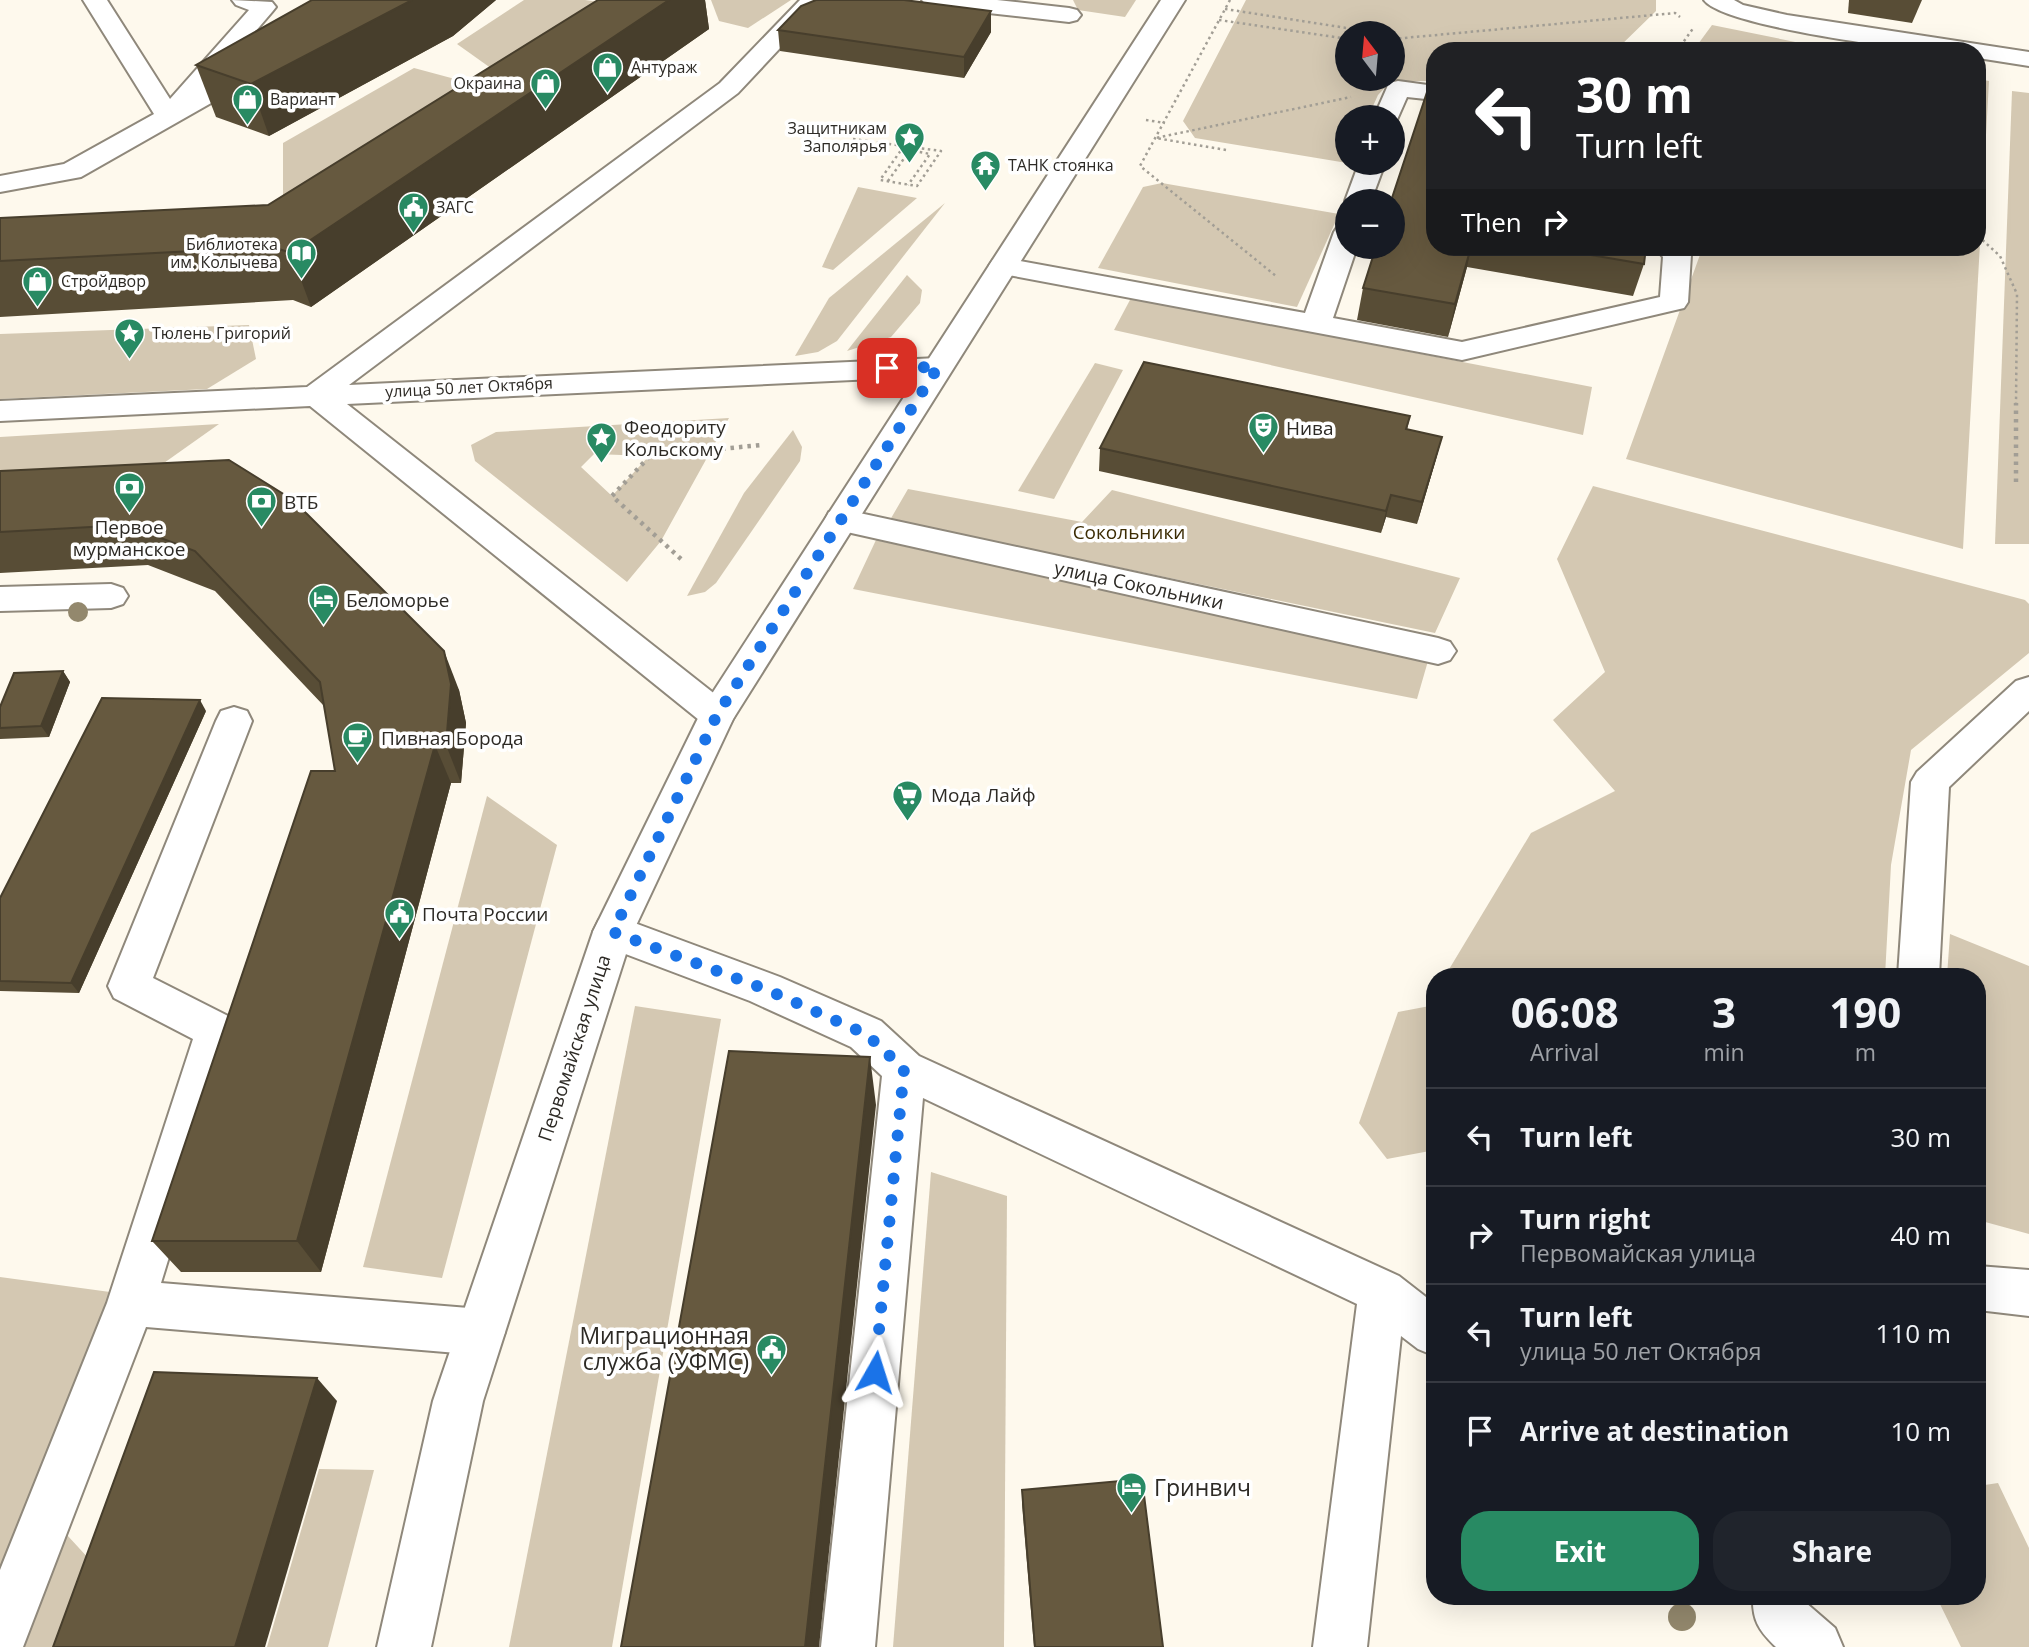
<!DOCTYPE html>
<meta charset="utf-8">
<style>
body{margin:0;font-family:"Open Sans",sans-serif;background:#20242c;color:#f1f3f6;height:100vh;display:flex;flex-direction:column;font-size:26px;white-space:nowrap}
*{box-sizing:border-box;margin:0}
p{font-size:23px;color:#9ea1a6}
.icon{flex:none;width:38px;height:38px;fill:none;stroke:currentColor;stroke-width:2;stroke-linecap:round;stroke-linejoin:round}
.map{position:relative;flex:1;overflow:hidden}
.side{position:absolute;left:1426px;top:968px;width:560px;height:637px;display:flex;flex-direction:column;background:#171b24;border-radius:28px;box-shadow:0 7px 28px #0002}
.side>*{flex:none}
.guide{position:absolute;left:1426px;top:42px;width:560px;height:214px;border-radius:28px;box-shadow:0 7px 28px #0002;background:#202124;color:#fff;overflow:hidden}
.needle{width:46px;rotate:344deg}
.tools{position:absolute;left:1335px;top:21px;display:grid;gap:14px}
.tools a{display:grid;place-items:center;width:70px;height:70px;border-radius:50%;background:#171b24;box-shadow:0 7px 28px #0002;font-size:35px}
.pin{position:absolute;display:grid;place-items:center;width:60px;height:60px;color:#fff;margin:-30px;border-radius:14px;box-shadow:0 4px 10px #0006}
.me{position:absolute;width:77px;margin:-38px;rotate:6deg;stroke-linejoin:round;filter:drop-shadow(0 0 5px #0008)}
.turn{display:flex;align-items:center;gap:24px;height:147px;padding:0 35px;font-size:32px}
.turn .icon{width:91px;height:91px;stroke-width:2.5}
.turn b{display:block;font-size:49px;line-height:60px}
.then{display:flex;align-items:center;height:66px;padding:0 35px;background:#0003;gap:14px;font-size:26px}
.eta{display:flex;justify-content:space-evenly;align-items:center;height:119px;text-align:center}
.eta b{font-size:42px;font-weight:700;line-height:49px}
.cta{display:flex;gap:14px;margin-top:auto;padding:14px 35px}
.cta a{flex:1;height:80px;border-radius:28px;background:#288a63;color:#fff;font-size:28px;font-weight:700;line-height:80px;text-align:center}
.cta a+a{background:#20242c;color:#f1f3f6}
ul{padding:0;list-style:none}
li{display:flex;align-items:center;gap:21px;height:98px;padding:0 35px;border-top:2px solid #363941}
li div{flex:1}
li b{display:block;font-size:26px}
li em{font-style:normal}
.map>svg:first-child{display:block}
.green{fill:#d4c8b2;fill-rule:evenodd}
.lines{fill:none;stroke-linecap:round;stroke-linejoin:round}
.minor-casing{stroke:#8f887b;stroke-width:4}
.major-casing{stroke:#8f887b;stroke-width:4}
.path-far1{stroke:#a29e95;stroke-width:2.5;stroke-dasharray:2.5 3.5;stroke-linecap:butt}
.path{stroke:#a29e95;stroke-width:4.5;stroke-dasharray:3.5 5;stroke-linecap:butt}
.minor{fill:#fff;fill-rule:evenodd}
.major{fill:#fff;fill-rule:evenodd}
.tree{fill:#93886d}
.wall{fill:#584d36}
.shaded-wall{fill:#473e2c}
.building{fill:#66593f;stroke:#473e2c;stroke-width:2}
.route{stroke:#1a73e8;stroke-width:12;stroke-dasharray:0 21.6}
.labels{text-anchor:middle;stroke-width:7;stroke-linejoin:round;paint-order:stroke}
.far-poi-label{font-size:16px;fill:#2d2a25;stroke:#fff;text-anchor:start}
.far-street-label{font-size:16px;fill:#2d2a25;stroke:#fff}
.poi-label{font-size:19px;fill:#2d2a25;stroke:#fff;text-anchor:start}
.park-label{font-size:19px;fill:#3c2c04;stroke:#fff}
.street-label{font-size:19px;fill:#2d2a25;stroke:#fff}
.near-poi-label{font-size:23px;fill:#2d2a25;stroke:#fff;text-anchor:end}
</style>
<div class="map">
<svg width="2029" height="1647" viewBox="0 0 2029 1647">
<rect width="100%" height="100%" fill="#fef9ed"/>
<g class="green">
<polygon points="524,0 585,0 614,4 516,86 457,44"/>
<polygon points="711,0 791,0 748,28 719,21"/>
<polygon points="1073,0 1136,0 1125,17 1078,10"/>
<path d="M1246,0H1656V11L1615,51H1435V81H1391L1378,95L1368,117H1348L1347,163L1195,138L1183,121ZM1348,33H1393V79H1348Z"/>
<polygon points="1712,25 1840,51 1693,51"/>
<polygon points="414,68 507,93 283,233 283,143"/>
<polygon points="1978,79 1989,81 1963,549 1626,459 1701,252 1696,247 1978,247"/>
<polygon points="2012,91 2029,93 2029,544 1995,544"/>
<polygon points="1162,183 1339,214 1297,307 1098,268 1143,187"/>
<polygon points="858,187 917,198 833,270 822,267"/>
<polygon points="945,203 837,341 818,352 795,356 829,298"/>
<polygon points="907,275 922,290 920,303 891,337 847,351"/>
<polygon points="1131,298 1592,387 1583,435 1114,330"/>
<polygon points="249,325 256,359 207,389 0,399 0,334"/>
<polygon points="1095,363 1123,370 1054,499 1018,491"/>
<path d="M729,418L661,541L627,582L475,461L471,445L496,432ZM594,454L649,456L612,496L581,467Z"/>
<polygon points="219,424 123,492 0,498 0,437"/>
<polygon points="793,430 802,447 800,461 716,583 705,592 687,596 744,493"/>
<polygon points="1593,486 2025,600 2029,604 2029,653 1911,750 1891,865 1885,976 1457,976 1448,971 1531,833 1615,791 1553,720 1605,672 1557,559"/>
<polygon points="908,489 1082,522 1112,490 1460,578 1435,633 890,520"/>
<polygon points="876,540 1428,661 1417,699 853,589"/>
<polygon points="487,796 557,845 442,1278 363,1267"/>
<polygon points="1950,934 2029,966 2029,1234 1978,1220 1978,976 1947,976"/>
<polygon points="1435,1005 1435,1150 1387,1159 1359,1123 1398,1012"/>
<polygon points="635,1006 721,1019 612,1647 509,1647"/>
<polygon points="931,1172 1007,1196 1004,1647 893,1647"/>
<polygon points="0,1277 110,1292 33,1498 113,1585 92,1647 0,1647"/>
<polygon points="319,1469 374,1470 328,1647 267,1647"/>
<polygon points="1998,1483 2029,1548 2029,1647 1961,1647 1936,1596 1978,1596 1978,1486"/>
</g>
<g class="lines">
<defs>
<g id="minor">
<path d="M83,0H107L170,99L249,10L236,5L232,0L272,2L276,7L272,12L211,83C226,74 243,59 262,64L265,69L262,74L81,177L0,192V176L64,164L154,114Z"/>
<polygon points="800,0 825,0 738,93 349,385 938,358 949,361 953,367 949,373 938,376 347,404 730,706 735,715 730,724 717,728 704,724 310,406 0,421 0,401 307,387 720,83"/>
<polygon points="922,0 997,0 1069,8 1077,10 1081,15 1077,20 1069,22 934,7 926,5"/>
<path d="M1704,0H1734L1743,5L1787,15L2029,52V66L1978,58V51C1960,51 1941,52 1923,50C1887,47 1722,25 1704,0Z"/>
<polygon points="1398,81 1435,86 1435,100 1407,97 1396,122 1393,123 1393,117 1374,117 1389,83"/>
<polygon points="1359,163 1385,163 1371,201 1348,201 1348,205 1345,201"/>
<polygon points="1348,224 1348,247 1357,247 1333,318 1462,342 1660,297 1663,257 1655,247 1685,247 1691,255 1688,302 1684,308 1462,360 1003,274 993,272 989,266 993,260 1003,258 1305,313 1334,232 1338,226"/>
<polygon points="841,509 1438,638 1450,642 1456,651 1450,660 1438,664 829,528 825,520 829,512"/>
<polygon points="111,584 123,588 128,596 123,604 111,608 0,611 0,587"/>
<polygon points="2029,677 2029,711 1949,787 1939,976 1898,976 1911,782 1917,772 2016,681"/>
<polygon points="234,707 247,711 252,721 153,978 232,1018 238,1031 161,1283 481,1309 498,1316 505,1332 498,1348 481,1355 146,1327 23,1647 0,1647 0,1570 107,1303 193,1039 114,998 108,986 216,721 221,711"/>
<polygon points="613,915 780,977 881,1021 919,1056 1399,1276 1435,1304 1435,1356 1418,1349 1401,1336 1367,1647 1313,1647 1357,1304 923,1098 875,1647 821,1647 882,1076 851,1047 750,1001 599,944 593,932 599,920"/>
<polygon points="1978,1266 2029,1270 2029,1316 1978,1310"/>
<path d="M1753,1596H1805V1602L1835,1628L1843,1647H1776C1759,1631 1752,1620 1753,1596Z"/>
</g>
<polygon id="major" points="1161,0 1185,0 733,719 633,932 483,1401 431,1647 377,1647 433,1401 593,932 704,706"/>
</defs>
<use href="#minor" class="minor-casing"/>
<use href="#major" class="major-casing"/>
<g class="path-far1">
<polyline points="1230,0 1140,166 1276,276"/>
<polyline points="1225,9 1353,29 1357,33"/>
<polyline points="1219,20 1348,39"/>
<polyline points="1393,39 1675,13 1680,17"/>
<polyline points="1677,51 1694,27"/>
<polyline points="1146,120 1165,123"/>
<polyline points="853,139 904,146"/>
<polygon points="904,146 941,151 917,186 880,180"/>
<polyline points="1226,150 1156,138 1351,97"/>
<polyline points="888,181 910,150 930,154 908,185"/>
<polyline points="1978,236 2000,256 2017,294 2016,405"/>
</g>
<g class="path">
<polyline points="2016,482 2016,403"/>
<polyline points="681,559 612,496 650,456 761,445"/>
</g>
<use href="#minor" class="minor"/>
<use href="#major" class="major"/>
</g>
<g class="tree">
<circle cx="78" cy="612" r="10"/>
<circle cx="1682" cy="1617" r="14"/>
</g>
<g class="wall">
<polygon points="312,0 496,0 453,36 269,136 216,117 196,65"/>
<polygon points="598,0 705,0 709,29 311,307 293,300 0,317 0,218 268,205"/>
<polygon points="1849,0 1922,0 1912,23 1848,13"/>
<polygon points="991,11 991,32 964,78 780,51 778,30"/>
<polygon points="1435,247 1646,247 1644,264 1633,296 1467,267 1448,337 1357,320 1363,288"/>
<polygon points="1410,416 1407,430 1442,437 1436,459 1417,524 1386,517 1381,533 1099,471 1100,448"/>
<polygon points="229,460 459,690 466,723 461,783 451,783 321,1272 181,1272 152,1241 335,771 324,706 215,591 148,565 0,573 0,471"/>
<polygon points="63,671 70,682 49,737 0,739 0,707"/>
<polygon points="206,711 79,993 0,991 0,898"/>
<polygon points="1022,1490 1163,1647 1034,1647 1022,1504"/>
</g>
<g class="shaded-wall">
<polygon points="412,0 496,0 453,36 269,136 251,84"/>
<polygon points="669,0 705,0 709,29 311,307 291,253"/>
<polygon points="991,11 991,32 964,78 964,57"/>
<polygon points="1471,247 1467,267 1448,337 1455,304"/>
<polygon points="1442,437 1436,459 1417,524 1422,502"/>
<polygon points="1391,495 1386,517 1381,533 1386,511"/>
<polygon points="444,651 459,690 466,723 461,783 446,745"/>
<polygon points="63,671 70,682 49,737 41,726"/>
<polygon points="200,700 206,711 79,993 71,983"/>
<polygon points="435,745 451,783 321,1272 297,1241"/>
<polygon points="870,1057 876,1105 819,1647 805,1647"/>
<polygon points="317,1378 337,1401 265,1647 235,1647"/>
</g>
<g class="building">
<polygon points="312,0 412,0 251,84 196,65"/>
<polygon points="598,0 669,0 291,253 273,247 0,261 0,218 268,205"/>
<polygon points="816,0 904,0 991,11 964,57 778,30 801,6"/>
<polygon points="1434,71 1435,71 1435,247 1471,247 1455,304 1363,288 1376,247 1393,247 1393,201 1391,201"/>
<polygon points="1544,247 1646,247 1644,264"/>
<polygon points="1144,362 1410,416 1406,429 1442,437 1422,502 1391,495 1386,511 1100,448"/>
<polygon points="229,460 293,500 444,651 451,684 446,745 435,745 297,1241 152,1241 311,771 335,771 320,682 195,551 127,525 0,532 0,471"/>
<polygon points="63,671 41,726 0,728 0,707 14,673"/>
<polygon points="102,698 200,700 71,983 0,981 0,898"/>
<polygon points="729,1051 870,1057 805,1647 621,1647"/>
<polygon points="154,1372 317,1378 235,1647 53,1647"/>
<polygon points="1142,1479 1163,1647 1035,1647 1022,1490"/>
</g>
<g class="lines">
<polyline class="route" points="875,1372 904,1069 866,1034 765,989 613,932 717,715 938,367 887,368"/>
</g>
<defs>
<symbol id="shop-pin" viewBox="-11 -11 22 30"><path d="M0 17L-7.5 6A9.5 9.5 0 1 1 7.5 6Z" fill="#288a63" stroke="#fff"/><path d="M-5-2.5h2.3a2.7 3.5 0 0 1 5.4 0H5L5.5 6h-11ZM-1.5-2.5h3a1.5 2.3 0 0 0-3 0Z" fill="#fff"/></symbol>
<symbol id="sight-pin" viewBox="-11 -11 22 30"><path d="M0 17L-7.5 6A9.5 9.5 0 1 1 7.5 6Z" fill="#288a63" stroke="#fff"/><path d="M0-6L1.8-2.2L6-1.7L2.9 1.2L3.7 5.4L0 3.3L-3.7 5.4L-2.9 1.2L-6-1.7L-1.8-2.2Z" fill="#fff"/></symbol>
<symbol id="temple-pin" viewBox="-11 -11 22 30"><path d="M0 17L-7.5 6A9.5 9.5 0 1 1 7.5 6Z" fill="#288a63" stroke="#fff"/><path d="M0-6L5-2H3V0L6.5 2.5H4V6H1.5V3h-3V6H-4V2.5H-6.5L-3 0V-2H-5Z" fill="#fff"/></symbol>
<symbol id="civic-pin" viewBox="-11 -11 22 30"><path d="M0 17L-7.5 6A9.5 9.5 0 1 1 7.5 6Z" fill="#288a63" stroke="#fff"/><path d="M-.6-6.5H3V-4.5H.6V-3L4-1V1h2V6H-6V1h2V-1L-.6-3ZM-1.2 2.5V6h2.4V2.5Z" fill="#fff"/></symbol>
<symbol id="library-pin" viewBox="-11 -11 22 30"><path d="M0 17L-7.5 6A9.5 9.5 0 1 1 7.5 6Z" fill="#288a63" stroke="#fff"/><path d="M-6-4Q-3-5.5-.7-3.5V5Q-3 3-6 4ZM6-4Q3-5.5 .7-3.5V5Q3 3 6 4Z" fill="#fff"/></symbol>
<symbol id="theatre-pin" viewBox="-11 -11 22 30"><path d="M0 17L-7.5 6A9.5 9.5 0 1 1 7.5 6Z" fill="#288a63" stroke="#fff"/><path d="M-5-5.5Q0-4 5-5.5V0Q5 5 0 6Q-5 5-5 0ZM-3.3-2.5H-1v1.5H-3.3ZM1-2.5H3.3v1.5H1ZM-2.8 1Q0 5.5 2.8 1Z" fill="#fff"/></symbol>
<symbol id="bank-pin" viewBox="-11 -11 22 30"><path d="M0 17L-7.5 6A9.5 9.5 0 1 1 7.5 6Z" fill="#288a63" stroke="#fff"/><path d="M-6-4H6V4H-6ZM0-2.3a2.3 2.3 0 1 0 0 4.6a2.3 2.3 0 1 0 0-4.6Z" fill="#fff"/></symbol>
<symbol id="hotel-pin" viewBox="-11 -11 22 30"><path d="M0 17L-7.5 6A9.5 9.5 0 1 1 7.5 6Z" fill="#288a63" stroke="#fff"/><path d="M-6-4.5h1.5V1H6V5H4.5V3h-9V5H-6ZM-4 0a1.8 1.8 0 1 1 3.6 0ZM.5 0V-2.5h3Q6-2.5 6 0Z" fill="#fff"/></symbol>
<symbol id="cafe-pin" viewBox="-11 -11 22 30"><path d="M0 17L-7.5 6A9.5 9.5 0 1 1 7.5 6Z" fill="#288a63" stroke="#fff"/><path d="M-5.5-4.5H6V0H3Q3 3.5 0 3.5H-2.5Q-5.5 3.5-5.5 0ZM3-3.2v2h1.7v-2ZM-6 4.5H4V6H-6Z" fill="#fff"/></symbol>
<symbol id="supermarket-pin" viewBox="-11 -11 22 30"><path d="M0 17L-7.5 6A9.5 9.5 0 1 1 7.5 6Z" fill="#288a63" stroke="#fff"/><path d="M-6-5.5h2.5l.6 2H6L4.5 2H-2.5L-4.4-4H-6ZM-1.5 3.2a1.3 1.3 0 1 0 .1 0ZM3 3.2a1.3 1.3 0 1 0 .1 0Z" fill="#fff"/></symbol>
</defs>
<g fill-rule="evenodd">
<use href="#shop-pin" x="590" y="50" width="35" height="47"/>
<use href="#shop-pin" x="528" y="66" width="35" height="47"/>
<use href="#shop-pin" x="230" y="82" width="35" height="47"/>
<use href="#sight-pin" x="892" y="120" width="35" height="47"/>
<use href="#temple-pin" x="968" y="148" width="35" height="47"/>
<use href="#civic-pin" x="396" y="190" width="35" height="47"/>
<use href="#library-pin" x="284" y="236" width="35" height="47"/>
<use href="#shop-pin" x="20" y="264" width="35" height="47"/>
<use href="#sight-pin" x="112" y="316" width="35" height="47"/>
<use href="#theatre-pin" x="1246" y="410" width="35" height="47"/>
<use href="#sight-pin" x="584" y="420" width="35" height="47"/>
<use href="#bank-pin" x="112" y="470" width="35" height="47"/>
<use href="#bank-pin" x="244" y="484" width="35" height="47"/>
<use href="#hotel-pin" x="306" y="582" width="35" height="47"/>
<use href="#cafe-pin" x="340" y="720" width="35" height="47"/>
<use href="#supermarket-pin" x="890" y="778" width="35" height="47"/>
<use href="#civic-pin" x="382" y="896" width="35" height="47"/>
<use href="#civic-pin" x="754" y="1332" width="35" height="47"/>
<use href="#hotel-pin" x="1114" y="1470" width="35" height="47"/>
</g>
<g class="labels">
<g class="far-poi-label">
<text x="631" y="73">Антураж</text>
<text x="522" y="89" text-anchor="end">Окраина</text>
<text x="270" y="105">Вариант</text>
<text x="887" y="134" text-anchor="end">Защитникам<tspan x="887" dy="18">Заполярья</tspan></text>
<text x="1008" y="171">ТАНК стоянка</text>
<text x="436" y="213">ЗАГС</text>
<text x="278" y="250" text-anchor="end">Библиотека<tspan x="278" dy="18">им. Колычева</tspan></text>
<text x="61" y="287">Стройдвор</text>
<text x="152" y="339">Тюлень Григорий</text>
</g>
<g class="far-street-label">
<text transform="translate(469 387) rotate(-3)" y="6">улица 50 лет Октября</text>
</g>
<g class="poi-label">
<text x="624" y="434">Феодориту<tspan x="624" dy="22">Кольскому</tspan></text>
<text x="1286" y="435">Нива</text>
<text x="284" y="509">ВТБ</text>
<text x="129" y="534" text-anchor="middle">Первое<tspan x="129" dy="22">мурманское</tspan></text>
<text x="346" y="607">Беломорье</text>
<text x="381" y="745">Пивная Борода</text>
<text x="931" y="802">Мода Лайф</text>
<text x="422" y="921">Почта России</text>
</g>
<g class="park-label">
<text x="1129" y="539">Сокольники</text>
</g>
<g class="street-label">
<text transform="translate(1139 585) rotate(12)" y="7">улица Сокольники</text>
<text transform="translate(574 1048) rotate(-72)" y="7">Первомайская улица</text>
</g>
<g class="near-poi-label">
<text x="749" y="1344">Миграционная<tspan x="749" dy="26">служба (УФМС)</tspan></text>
<text x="1154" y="1496" text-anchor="start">Гринвич</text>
</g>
</g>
</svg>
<div class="tools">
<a><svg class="needle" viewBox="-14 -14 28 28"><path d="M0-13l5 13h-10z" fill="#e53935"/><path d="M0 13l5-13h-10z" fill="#9ea1a6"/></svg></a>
<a>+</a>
<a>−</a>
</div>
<div class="pin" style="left:887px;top:368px;background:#d93025"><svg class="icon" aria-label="arrive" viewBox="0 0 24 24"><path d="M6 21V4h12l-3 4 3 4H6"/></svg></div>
<svg class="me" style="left:875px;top:1372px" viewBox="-20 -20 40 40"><path d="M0-17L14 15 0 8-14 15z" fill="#1a73e8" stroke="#fff" stroke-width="4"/></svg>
<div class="guide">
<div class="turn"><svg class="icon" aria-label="left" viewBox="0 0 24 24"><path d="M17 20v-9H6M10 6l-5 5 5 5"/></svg><div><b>30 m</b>Turn left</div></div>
<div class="then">Then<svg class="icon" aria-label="right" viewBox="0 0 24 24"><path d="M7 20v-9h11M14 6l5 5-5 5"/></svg></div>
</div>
<section class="side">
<div class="eta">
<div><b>06:08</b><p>Arrival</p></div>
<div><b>3</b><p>min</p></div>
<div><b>190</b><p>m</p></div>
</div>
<ul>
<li><svg class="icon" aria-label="left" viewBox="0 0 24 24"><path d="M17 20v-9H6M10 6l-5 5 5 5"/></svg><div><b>Turn left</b></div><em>30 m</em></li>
<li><svg class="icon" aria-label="right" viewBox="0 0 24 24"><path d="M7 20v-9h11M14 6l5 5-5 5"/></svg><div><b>Turn right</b><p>Первомайская улица</p></div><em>40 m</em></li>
<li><svg class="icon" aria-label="left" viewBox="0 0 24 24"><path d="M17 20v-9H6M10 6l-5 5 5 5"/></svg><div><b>Turn left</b><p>улица 50 лет Октября</p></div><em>110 m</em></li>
<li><svg class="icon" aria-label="arrive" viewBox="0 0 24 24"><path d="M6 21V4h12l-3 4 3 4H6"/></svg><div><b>Arrive at destination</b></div><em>10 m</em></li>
</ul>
<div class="cta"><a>Exit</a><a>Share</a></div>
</section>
</div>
